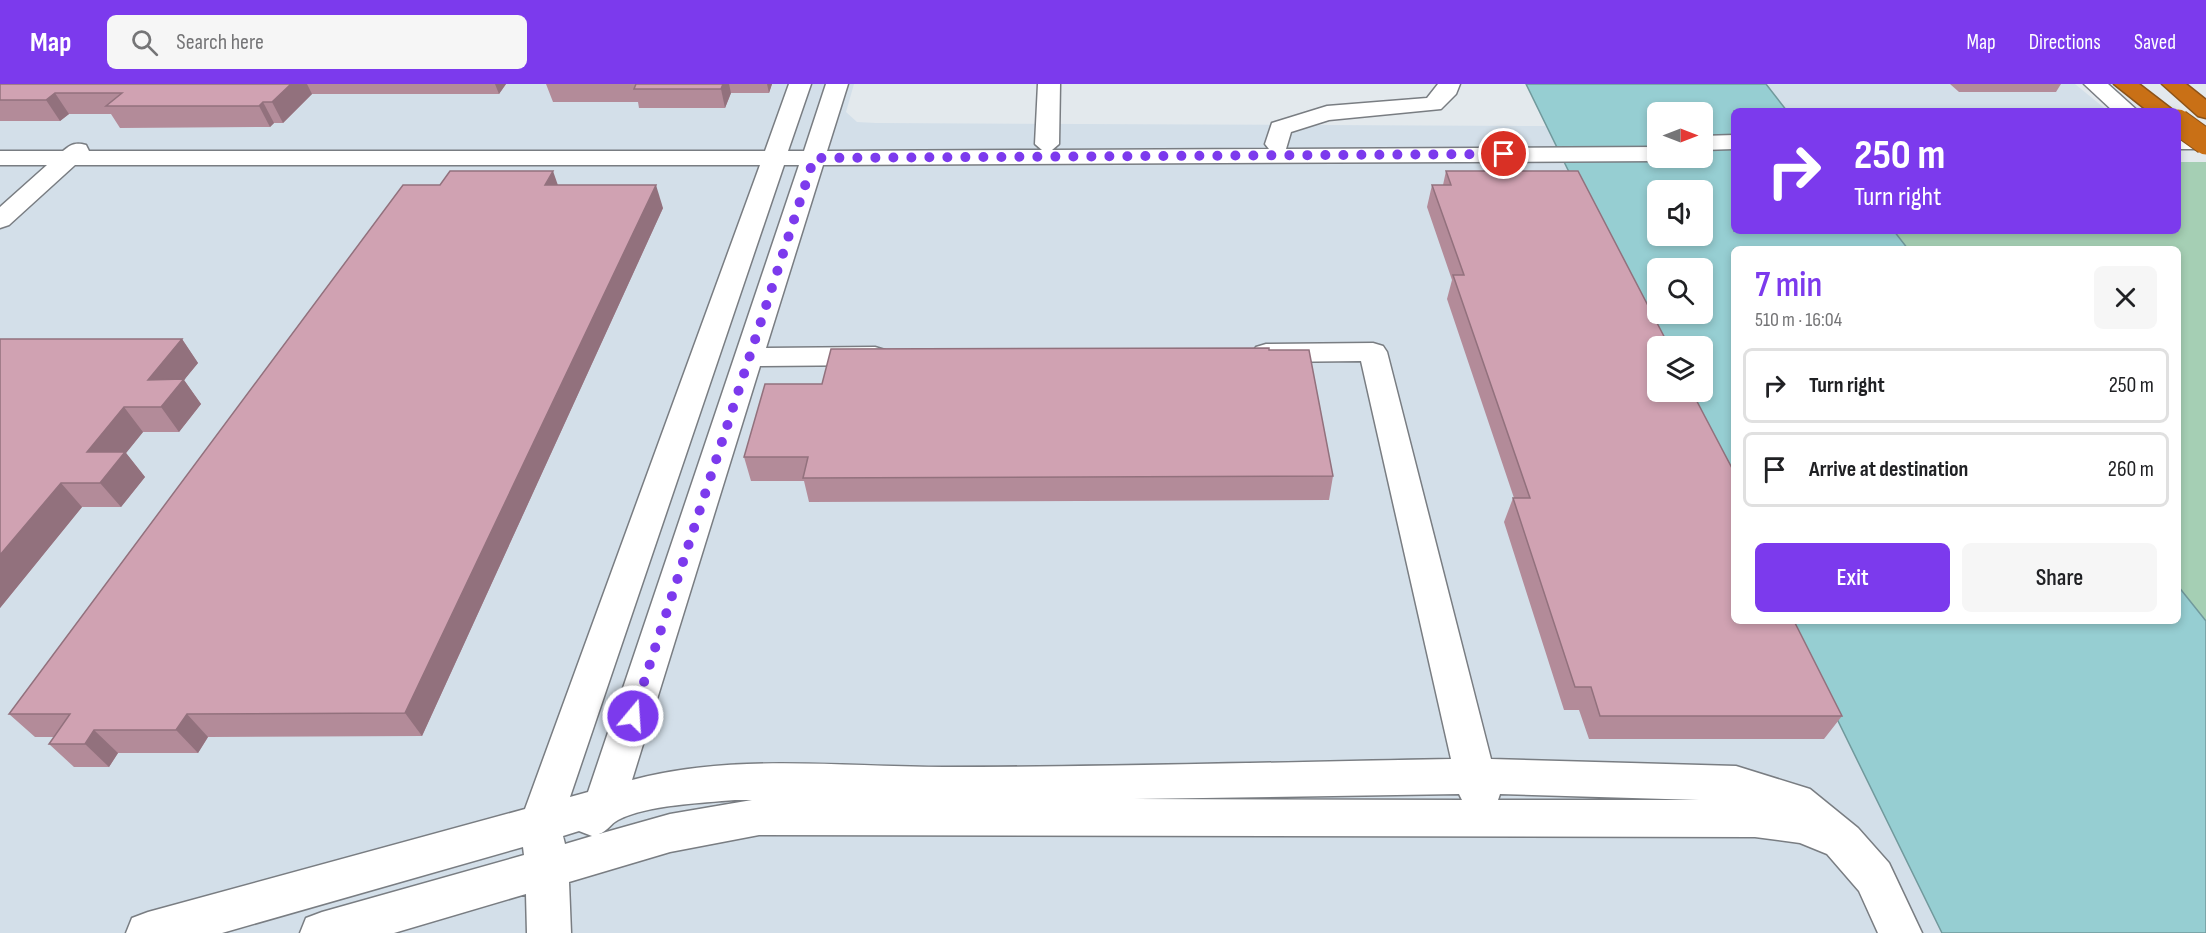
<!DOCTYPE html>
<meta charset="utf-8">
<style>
body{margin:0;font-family:"Sofia Sans Condensed",sans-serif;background:#f6f6f6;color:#202124;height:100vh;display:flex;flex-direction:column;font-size:22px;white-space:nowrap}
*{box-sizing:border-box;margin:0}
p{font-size:20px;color:#757577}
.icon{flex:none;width:33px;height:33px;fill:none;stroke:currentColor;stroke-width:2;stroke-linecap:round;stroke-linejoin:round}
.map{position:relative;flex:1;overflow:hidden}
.panel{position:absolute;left:1731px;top:162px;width:450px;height:378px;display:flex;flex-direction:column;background:#fff;border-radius:9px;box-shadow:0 3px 9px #0003}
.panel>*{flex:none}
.guide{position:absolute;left:1731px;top:24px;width:450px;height:126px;border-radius:9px;box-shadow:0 3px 9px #0003;background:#7c3aed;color:#fff;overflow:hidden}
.needle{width:39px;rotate:90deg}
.controls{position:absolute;left:1647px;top:18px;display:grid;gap:12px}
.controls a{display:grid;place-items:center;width:66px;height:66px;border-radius:9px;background:#fff;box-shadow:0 3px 9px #0003;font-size:30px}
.pin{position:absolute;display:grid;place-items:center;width:51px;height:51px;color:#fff;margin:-26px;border:3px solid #fff;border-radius:50%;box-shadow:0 2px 6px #0007}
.me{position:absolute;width:66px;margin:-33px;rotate:18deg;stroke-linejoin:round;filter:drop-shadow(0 0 4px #0008)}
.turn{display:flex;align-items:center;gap:21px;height:126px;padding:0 24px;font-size:27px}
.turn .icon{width:78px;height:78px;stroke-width:2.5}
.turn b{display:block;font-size:42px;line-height:51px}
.round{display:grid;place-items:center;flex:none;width:63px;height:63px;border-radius:9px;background:#f6f6f6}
.headline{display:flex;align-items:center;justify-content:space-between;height:102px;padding:0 24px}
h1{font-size:36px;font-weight:600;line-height:45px;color:#7c3aed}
.action{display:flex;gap:12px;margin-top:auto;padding:12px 24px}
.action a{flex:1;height:69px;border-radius:9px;background:#7c3aed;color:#fff;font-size:24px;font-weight:600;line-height:69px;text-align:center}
.action a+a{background:#f6f6f6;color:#202124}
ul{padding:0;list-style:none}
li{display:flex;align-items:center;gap:18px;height:75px;margin:0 12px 9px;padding:0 12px;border:3px solid #e0e0e0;border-radius:9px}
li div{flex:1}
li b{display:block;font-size:22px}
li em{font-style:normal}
header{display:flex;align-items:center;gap:36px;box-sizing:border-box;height:84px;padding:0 30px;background:#7c3aed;color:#fff}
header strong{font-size:28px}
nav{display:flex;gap:33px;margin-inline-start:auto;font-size:21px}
.search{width:420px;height:54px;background:#f6f6f6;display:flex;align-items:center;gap:15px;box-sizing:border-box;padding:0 21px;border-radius:9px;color:#757577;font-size:22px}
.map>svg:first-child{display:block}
.built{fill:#d3dfe9}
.green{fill:#a5cfb4}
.water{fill:#96ced2;stroke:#71999c;stroke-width:1.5;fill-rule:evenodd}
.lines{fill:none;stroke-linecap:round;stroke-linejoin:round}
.minor-casing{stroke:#797d82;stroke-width:3}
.highway-casing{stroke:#8c5319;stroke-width:3}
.minor{fill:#fff;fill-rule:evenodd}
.highway{fill:#c97016;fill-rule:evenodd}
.highway-bridge-casing{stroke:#8c5319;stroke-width:27;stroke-linecap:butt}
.highway-bridge{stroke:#c97016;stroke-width:25}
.wall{fill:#b38b99}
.shaded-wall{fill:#92717d}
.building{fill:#d0a2b2;stroke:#92717d;stroke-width:1.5}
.route{stroke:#7c3aed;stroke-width:10;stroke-dasharray:0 18}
</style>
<header>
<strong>Map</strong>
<div class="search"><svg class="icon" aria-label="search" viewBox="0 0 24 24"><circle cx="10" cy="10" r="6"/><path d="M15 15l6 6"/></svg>Search here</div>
<nav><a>Map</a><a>Directions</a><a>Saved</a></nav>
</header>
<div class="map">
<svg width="2206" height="849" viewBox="0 0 2206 849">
<rect width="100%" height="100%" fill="#e3e9ed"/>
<g class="built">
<polygon points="0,0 854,0 846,28 857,38 876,39 1547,42 1657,268 1658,308 1734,537 1789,537 1942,849 0,849"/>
<polygon points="1766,0 2075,0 2108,27 1787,27"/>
</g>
<polygon class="green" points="2178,78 2206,78 2206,537 2178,502 2178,165 1908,165 1894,147 2178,147"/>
<g class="water">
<path d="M1526,0H1766L1787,27H1734V147H1894L1908,165H1734V424L1677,308H1702V262H1658L1657,268ZM1658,28H1702V74H1658ZM1658,106H1702V152H1658ZM1658,184H1702V230H1658Z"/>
<polygon points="2178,502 2206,537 2206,849 1942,849 1789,537 2178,537"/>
</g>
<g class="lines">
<defs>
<g id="minor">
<path d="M789,0H811L788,67H804L826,0H848L827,67L1042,66L1035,60L1038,0H1060L1059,60L1052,66L1269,65L1265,60L1272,39L1327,22L1427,14L1438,0H1460L1456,10L1441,25L1329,36L1291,48L1286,65L1658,63V74H1667L1658,77L823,81L766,264L875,263L885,266L890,272L885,278L875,281L760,282L632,696C732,669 841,683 943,683C1113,683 1282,678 1451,675L1361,277L1266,278L1256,275L1252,269L1256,263L1266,260L1373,259L1383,262L1387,268L1491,675L1736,682L1810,705L1858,744L1889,779L1922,849H1878L1859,807L1827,770L1800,759L1755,753L759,751L670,768L569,798L571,849H527L526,810L394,849H300L306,834L322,828L524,771L523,763L222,849H126L132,834L148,828L525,725L760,81H75L9,141L0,144V123L47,81H0V67H63C71,60 76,58 86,61L89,67H765ZM784,81H799L588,708L570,713ZM1459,710L1462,716L1134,715ZM1500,710L1699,716H1498ZM735,716H752L670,730L599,750C608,747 610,740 618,736C647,721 702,719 735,716ZM579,747L592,752L565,760L563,752Z"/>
<polygon points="2084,0 2108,0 2138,27 2113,27"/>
<polygon points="1734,51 1734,65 1702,66 1702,52"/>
<rect x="2178" y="51" width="28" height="14"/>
</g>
<g id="highway">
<polygon points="2114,0 2139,0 2174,27 2148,27"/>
<polygon points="2162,0 2186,0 2206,16 2206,34 2198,32"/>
</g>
</defs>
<use href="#minor" class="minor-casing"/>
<use href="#highway" class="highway-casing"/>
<use href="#minor" class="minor"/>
<use href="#highway" class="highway"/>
<defs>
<polyline id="highway-bridge" points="2178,38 2206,58"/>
</defs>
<use href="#highway-bridge" class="highway-bridge-casing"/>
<use href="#highway-bridge" class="highway-bridge"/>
</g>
<g class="wall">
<polygon points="0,0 506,0 499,10 312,10 283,39 274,39 270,43 120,44 111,30 69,30 60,37 0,37"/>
<polygon points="546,0 772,0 769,9 731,9 725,24 639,24 638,18 553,18"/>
<polygon points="1950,0 2061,0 2056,8 1959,8"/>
<polygon points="1446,87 1734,388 1734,537 1842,632 1824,655 1589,655 1579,626 1564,626 1504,438 1513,414 1514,414 1447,215 1452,196 1427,123 1432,101 1443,101"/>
<polygon points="558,101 663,124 422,652 208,653 198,669 118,669 109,683 74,683 49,660 54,653 35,653 9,630"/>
<polygon points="0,255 182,255 198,279 184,296 201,320 179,348 143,348 126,369 145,393 121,423 82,423 0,524"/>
<polygon points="1269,266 1333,392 1329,416 809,418 804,397 751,397 744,373 822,300"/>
</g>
<g class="shaded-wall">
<polygon points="291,0 307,0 312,10 283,39 272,18"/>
<polygon points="495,0 506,0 499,10"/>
<polygon points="723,0 729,0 731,9 725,24 721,5"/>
<polygon points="767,0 772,0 769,9"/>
<polygon points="55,9 69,30 60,37 46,16"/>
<polygon points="263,18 274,39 270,43 259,22"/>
<polygon points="553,87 561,110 545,101"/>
<polygon points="656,101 663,124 422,652 405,629"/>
<polygon points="182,255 198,279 184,296 201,320 179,348 161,323 148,296"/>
<polygon points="124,323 143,348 126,369 145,393 121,423 100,399 87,368"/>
<polygon points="61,399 82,423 0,524 0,471"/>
<polygon points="187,630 208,653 198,669 176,646"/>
<polygon points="94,646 118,669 109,683 85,660"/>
</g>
<g class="building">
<polygon points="0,0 291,0 272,18 263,18 259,22 106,22 122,9 55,9 46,16 0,16"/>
<polygon points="636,0 723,0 721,5 634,5"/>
<polygon points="450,87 553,87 545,101 656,101 405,629 187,630 176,646 94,646 85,660 49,660 70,630 9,630 403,101 440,101"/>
<polygon points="1446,87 1578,87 1669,262 1658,262 1658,308 1692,308 1734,388 1734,414 1732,414 1734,419 1734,537 1794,537 1842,632 1600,632 1591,603 1575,603 1513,414 1530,414 1453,191 1464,191 1432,101 1451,101"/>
<polygon points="0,255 182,255 148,296 184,295 161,323 124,323 87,368 125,368 100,399 61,399 0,471"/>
<polygon points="1269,264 1269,266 1309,266 1333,392 803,394 808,373 744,373 765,300 822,300 831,265"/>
</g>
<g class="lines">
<polyline class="route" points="633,632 814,74 1504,70"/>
</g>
</svg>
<div class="controls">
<a><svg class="needle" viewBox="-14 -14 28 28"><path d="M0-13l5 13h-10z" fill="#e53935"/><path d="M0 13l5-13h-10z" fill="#757577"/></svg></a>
<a><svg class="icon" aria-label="sound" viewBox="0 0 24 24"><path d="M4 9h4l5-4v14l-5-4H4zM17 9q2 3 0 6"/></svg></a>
<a><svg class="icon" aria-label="search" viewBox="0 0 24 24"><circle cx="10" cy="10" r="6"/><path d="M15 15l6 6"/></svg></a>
<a><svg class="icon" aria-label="layers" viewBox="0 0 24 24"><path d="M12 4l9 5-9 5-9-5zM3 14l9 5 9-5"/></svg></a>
</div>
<div class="pin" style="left:1504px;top:70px;background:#d93025"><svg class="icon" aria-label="arrive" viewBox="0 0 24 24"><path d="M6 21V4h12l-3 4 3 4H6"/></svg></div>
<svg class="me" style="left:633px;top:632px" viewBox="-20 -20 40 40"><circle r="17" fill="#7c3aed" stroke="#fff" stroke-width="3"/><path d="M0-11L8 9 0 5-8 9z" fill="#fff"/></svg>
<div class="guide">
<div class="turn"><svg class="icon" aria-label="right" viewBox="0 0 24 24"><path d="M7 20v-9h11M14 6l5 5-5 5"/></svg><div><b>250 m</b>Turn right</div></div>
</div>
<section class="panel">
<div class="headline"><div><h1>7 min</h1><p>510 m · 16:04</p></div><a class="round"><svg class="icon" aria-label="close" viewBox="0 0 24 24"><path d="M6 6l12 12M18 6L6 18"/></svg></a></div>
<ul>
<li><svg class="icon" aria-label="right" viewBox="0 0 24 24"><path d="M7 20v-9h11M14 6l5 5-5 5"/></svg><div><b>Turn right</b></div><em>250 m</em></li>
<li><svg class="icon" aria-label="arrive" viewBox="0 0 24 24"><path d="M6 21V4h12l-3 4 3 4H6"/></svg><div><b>Arrive at destination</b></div><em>260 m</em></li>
</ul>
<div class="action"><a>Exit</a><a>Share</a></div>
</section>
</div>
